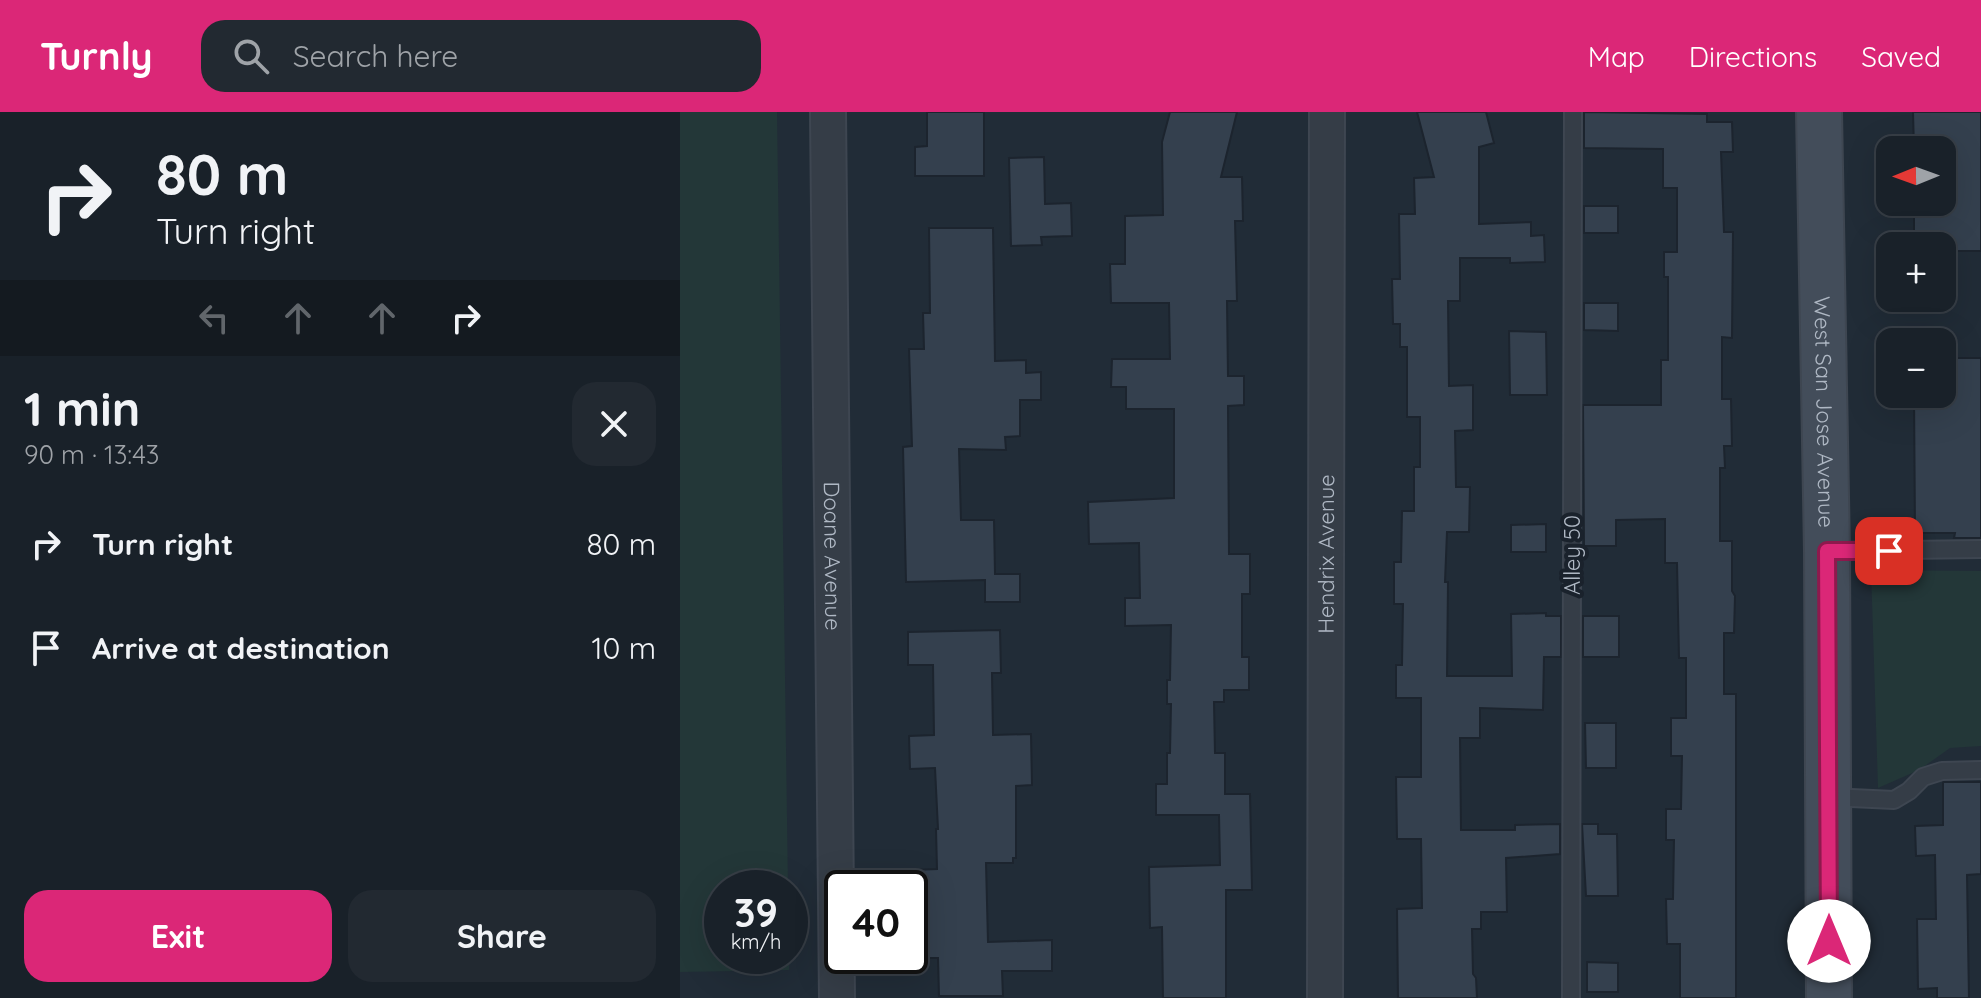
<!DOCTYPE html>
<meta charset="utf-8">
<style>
body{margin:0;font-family:Quicksand,sans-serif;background:#222931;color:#f1f3f6;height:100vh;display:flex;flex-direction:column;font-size:30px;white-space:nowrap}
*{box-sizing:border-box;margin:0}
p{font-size:26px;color:#9fa3a8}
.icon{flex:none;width:44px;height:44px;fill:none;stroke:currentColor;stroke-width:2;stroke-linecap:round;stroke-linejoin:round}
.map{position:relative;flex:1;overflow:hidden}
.details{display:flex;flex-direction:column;background:#192129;width:680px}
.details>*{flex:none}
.hud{background:#192129;color:#f1f3f6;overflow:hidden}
.needle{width:52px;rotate:269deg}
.tools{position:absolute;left:1196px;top:24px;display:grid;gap:16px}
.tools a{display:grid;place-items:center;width:80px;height:80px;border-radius:16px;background:#192129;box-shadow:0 8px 32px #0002,0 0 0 2px #373e46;font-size:40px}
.speed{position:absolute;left:24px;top:758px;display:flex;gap:16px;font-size:40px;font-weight:700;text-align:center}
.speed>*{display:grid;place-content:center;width:104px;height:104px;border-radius:50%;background:#192129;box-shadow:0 8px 32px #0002,0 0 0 2px #373e46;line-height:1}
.speed small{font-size:20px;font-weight:400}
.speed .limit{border:4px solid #111;border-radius:12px;background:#fff;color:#111}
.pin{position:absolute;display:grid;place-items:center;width:68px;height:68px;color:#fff;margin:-34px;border-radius:16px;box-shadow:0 4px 12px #0006}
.me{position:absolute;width:88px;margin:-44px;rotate:0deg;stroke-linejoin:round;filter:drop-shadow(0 0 6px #0008)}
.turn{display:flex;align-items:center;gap:28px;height:168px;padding:0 24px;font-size:36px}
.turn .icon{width:104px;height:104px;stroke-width:2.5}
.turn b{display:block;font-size:56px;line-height:68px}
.lanes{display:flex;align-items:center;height:76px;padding:0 24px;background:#0003;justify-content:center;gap:40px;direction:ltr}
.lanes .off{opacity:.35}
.round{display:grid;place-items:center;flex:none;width:84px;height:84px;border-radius:24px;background:#222931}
.summary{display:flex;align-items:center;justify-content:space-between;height:136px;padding:0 24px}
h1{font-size:48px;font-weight:700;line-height:60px}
.cta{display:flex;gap:16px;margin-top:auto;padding:16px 24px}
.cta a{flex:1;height:92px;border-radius:24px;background:#db2777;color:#fff;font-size:32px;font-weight:700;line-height:92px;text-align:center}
.cta a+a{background:#222931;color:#f1f3f6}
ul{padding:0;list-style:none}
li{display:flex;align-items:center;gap:24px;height:104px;padding:0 24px}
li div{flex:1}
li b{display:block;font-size:30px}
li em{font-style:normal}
header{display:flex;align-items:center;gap:48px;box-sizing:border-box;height:112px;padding:0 40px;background:#db2777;color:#fff}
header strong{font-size:38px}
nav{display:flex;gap:44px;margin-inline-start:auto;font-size:28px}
.search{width:560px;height:72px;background:#222931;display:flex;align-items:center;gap:20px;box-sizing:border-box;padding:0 28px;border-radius:24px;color:#9fa3a8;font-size:30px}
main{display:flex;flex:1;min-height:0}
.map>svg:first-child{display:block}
.green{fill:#233738}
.building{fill:#34404e;stroke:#1c242e;stroke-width:2}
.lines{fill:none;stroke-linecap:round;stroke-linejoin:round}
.lane-casing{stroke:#3e4651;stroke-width:20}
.street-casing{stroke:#3e4651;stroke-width:38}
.secondary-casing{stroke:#3e4651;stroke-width:48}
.lane{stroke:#353d47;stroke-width:16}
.street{stroke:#353d47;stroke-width:34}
.secondary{stroke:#434d5a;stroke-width:44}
.route-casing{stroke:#8e194d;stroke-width:20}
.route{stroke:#db2777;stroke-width:14}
.labels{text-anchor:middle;stroke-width:8;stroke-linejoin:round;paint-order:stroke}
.street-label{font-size:22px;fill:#afb8c4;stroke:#1a222c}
</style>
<header>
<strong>Turnly</strong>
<div class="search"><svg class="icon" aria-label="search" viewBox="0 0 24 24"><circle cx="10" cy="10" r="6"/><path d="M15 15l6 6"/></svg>Search here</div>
<nav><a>Map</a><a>Directions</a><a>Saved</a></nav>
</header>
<main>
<section class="details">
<div class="hud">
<div class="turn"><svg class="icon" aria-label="right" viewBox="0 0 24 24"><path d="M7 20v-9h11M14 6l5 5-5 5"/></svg><div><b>80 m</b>Turn right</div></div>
<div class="lanes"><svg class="icon off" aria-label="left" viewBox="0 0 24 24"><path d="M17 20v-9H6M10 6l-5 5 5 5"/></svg><svg class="icon off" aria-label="ahead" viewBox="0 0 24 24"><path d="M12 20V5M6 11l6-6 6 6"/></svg><svg class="icon off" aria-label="ahead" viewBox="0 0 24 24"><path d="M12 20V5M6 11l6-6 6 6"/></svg><svg class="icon" aria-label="right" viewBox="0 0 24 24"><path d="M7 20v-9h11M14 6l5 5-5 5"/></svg></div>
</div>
<div class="summary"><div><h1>1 min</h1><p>90 m · 13:43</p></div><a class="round"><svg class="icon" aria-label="close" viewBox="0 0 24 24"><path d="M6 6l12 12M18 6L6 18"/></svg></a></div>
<ul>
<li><svg class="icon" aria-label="right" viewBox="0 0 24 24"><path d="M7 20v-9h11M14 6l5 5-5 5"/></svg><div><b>Turn right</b></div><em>80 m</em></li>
<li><svg class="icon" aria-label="arrive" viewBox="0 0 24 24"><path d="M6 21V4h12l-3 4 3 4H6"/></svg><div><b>Arrive at destination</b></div><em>10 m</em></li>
</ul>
<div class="cta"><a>Exit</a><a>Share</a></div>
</section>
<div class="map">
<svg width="1301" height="886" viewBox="0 0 1301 886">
<rect width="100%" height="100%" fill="#212c37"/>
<g class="green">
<polygon points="0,0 97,0 108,776 42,776 42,844 109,844 109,858 0,860"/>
<polygon points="1191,458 1301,459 1301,634 1270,636 1239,658 1198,676"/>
</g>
<g class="building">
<polygon points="247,0 304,0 304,64 235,64 235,35 247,34"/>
<polygon points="490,0 557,0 541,65 562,65 563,109 555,109 557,189 547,189 548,264 564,264 564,293 548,294 549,442 570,442 570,482 562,482 562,545 569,545 569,578 544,578 544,590 534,590 535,641 545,641 545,682 570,682 572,778 546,778 546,886 483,886 482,815 470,816 469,755 540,753 539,703 476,703 476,672 487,672 487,641 490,641 491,592 487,592 487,568 490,568 491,513 445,514 445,486 460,486 459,431 409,432 408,390 494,386 494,297 446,297 446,275 431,275 432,247 490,247 489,191 431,191 430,152 445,152 445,104 483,103 482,30"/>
<polygon points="737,0 806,0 814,31 799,35 799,112 851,110 851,124 864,123 865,150 830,151 830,146 780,146 780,189 768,189 769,274 793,273 793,318 775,319 776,375 790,375 789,420 767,420 765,470 768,470 767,564 832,564 831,502 866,501 866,504 881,504 881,545 864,545 863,598 800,596 800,626 780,626 781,718 835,718 835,713 880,712 880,742 826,746 827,800 801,800 801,817 792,817 793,862 796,866 797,886 718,886 717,797 742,796 741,727 717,727 716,665 741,665 741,586 716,586 716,553 722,553 723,492 714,492 714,450 721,450 722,399 734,399 734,355 740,355 740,305 727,305 727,235 720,235 720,212 713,212 712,167 720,167 719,102 735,102 734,66 754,65"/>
<polygon points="904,0 1027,2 1027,10 1052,10 1053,40 1041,40 1044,120 1053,120 1052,226 1042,225 1042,287 1051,287 1052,334 1044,334 1045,356 1040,356 1040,429 1052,429 1052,479 1055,484 1054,521 1044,521 1044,582 1056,582 1056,886 1000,886 1000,832 987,832 986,787 993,787 994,728 986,728 986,697 1001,697 1002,644 991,644 991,606 1006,606 1006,546 999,546 997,451 985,451 985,407 936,408 936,434 904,434 903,293 981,293 981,248 988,248 988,165 984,165 984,140 997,140 997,76 983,76 983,37 904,36"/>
<polygon points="1233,0 1301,0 1301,139 1262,139 1262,134 1234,134 1234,90 1262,90 1262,38 1234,38"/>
<polygon points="364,45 365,92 391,91 392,124 361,125 362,133 331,134 329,46"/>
<rect x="904" y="94" width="34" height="27"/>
<polygon points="249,116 313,116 315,249 346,248 346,261 361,260 361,288 340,288 340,324 325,325 326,338 279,337 281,408 314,408 315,462 340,462 340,490 305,490 305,468 226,470 223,335 232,334 229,237 244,237 243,201 250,201"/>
<polygon points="904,191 938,191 938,219 904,218"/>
<polygon points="829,219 866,220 867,283 830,283"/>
<polygon points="1262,246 1301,246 1301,426 1274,426 1275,421 1235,421 1234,282 1262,282"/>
<polygon points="866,412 866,440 831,440 831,413"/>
<rect x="903" y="504" width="36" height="41"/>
<polygon points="320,518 321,561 312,561 313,623 351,622 352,673 336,674 336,746 333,746 333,751 306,751 308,830 372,828 372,859 322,859 323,884 259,884 258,846 234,846 231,758 257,757 256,717 258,717 255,656 230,657 229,624 254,623 253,553 228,553 228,520"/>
<polygon points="905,611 936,611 936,656 906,656"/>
<polygon points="1263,670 1301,670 1301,762 1287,763 1289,886 1257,886 1257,876 1238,877 1237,807 1256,807 1255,743 1236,744 1235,714 1263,713"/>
<polygon points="902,712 918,712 918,722 937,722 938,784 906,784"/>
<polygon points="907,850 938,851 938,880 907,880"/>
</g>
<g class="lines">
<defs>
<g id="lane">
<polyline points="1148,439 1301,437"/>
<polyline points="1150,685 1214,688 1229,679 1243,665 1262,659 1301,658"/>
<polyline points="891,886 893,0"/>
</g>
<g id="street">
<path id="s1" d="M148,0L157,886"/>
<path id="s2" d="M645,886L647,0"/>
</g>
<g id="secondary">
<path id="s3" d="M1139,0L1147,439L1149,886"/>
</g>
</defs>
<use href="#lane" class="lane-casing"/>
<use href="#street" class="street-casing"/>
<use href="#secondary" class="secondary-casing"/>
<use href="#lane" class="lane"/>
<use href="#street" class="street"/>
<use href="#secondary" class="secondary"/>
</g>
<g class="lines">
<defs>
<polyline id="route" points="1149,829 1147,439 1209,439"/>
</defs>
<use href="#route" class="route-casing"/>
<use href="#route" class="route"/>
</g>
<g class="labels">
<g class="street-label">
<text dy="8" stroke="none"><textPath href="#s3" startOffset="300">West San Jose Avenue</textPath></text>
<text dy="8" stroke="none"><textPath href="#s1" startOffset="444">Doane Avenue</textPath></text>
<text dy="8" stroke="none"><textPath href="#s2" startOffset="444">Hendrix Avenue</textPath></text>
<text transform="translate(892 443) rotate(-90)" y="8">Alley 50</text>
</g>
</g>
</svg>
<div class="tools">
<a><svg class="needle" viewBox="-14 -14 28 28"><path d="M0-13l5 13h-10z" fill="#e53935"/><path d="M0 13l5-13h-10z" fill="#9fa3a8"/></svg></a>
<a>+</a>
<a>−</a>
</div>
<div class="speed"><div>39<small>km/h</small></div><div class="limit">40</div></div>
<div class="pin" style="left:1209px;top:439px;background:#d93025"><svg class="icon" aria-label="arrive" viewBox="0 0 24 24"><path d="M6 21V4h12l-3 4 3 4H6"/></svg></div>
<svg class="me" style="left:1149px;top:829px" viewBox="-20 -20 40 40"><circle r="19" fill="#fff"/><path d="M0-13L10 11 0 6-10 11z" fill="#db2777"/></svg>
</div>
</main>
